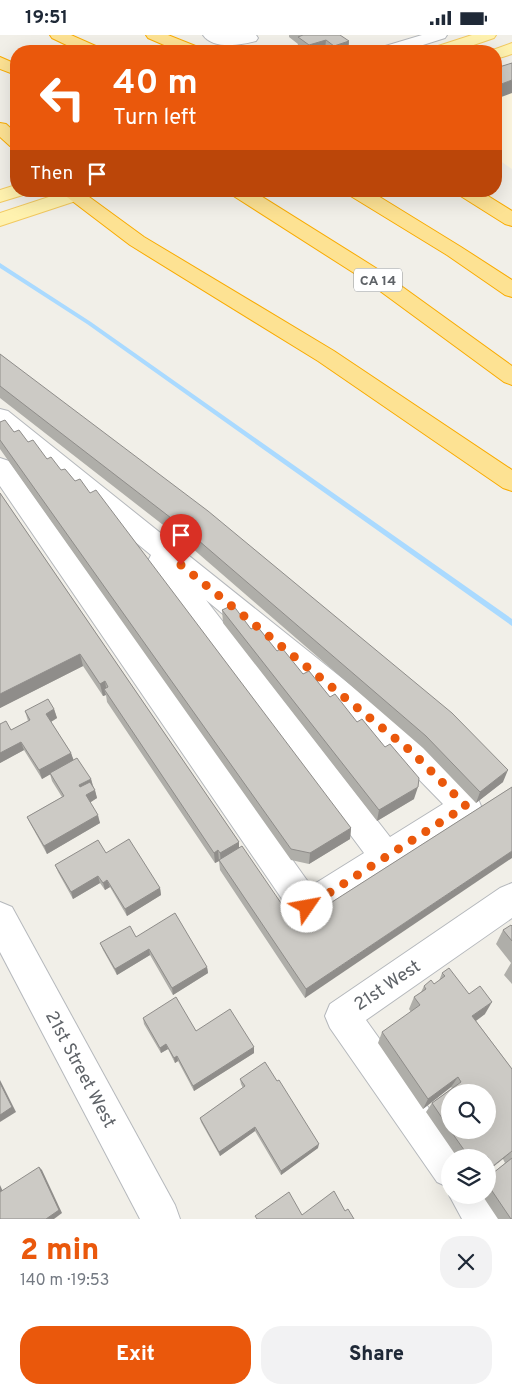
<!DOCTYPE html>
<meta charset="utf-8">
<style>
body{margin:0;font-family:Overpass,sans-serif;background:#f2f2f3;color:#1f2937;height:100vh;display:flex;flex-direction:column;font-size:19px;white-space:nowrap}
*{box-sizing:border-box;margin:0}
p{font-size:16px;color:#747a83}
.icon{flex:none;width:28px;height:28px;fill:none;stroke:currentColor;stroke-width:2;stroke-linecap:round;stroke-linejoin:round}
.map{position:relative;height:1184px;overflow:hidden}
.side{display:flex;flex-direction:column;background:#fff;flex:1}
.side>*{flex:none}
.hud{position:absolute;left:10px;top:10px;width:492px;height:152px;border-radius:20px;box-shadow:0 5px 20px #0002;background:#ea580c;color:#fff;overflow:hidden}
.fabs{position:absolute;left:441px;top:1049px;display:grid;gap:10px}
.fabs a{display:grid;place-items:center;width:55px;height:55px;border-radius:50%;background:#fff;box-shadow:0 5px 20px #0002;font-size:25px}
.pin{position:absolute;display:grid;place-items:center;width:42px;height:42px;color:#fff;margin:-51px -21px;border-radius:50% 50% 50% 0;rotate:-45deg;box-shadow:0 0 5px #0007}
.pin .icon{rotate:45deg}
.me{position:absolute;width:55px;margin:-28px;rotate:57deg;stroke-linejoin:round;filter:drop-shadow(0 0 4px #0008)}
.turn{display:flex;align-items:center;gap:18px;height:105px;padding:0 20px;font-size:22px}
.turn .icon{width:65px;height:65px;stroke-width:2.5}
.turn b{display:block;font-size:35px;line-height:42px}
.then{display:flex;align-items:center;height:48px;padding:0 20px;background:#0003;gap:10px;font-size:19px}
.round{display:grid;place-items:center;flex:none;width:52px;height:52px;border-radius:20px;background:#f2f2f3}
.head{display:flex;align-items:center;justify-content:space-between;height:85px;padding:0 20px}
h1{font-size:30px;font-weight:800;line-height:38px;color:#ea580c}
.button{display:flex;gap:10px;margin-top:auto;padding:10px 20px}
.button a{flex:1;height:58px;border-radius:20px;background:#ea580c;color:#fff;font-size:20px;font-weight:800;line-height:58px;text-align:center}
.button a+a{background:#f2f2f3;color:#1f2937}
.status{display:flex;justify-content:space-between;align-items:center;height:35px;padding:0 25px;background:#fff;direction:ltr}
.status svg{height:14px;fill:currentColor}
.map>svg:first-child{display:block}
.commercial{fill:#fef7e0}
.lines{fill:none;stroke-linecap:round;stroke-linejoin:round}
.stream{fill:#aadaff;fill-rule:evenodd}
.minor-casing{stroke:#b5b8bc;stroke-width:2}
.major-casing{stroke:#f2c960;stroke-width:2}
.highway-casing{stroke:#f9ab00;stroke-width:2}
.minor{fill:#fff;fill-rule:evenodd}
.major{fill:#fff2af;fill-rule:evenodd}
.highway{fill:#fde293;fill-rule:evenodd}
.wall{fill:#afaea9}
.shaded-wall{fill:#8f8d8a}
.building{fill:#cccac5;stroke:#8f8d8a}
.route{stroke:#ea580c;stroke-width:9;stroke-dasharray:0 16.2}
.labels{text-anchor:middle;stroke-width:4.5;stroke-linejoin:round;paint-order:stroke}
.shield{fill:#fff;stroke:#8f9295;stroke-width:1}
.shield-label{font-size:14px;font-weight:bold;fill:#5f6368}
.near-street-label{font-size:18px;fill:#5f6368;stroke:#fff}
</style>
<div class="status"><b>19:51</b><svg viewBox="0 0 49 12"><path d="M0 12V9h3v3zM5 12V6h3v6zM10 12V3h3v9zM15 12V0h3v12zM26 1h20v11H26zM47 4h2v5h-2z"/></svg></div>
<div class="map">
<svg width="512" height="1184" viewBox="0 0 512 1184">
<rect width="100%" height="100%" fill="#f1efe8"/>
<polygon class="commercial" points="512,31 512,134 496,123 496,37"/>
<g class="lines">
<polygon class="stream" points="0,228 91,287 512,584 512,591 87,289 0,233"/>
<defs>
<g id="minor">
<path d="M203,0H256L258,3L256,6C241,10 213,15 203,0Z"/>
<polygon points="422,0 447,0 445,3 404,16 380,16 382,12"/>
<path d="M0,374L8,376L423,708L477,761L481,771L477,781L319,883L307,888L295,883L0,451V423L9,426L311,851L364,818L152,533L148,526L151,520L0,395ZM206,565L401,726L443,769L390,802Z"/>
<polygon points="512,848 512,883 366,985 463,1121 464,1122 450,1122 450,1153 437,1147 330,993 325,981 330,969 500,853"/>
<polygon points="0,867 12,872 175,1170 180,1184 140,1184 0,917"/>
<polygon points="488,1155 499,1170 504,1184 462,1184 449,1160 450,1157 450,1160 488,1160"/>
</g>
<g id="major">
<polygon points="472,0 496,0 494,3 456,16 433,16 435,12"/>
<polygon points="512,8 512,19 496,24 496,16 490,16"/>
<polygon points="16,150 16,156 25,156 23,160 0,167 0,155"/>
<polygon points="67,156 96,156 94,160 0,191 0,178"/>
</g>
<g id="highway">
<polygon points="50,0 71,0 98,12 100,16 79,16 52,3"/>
<polygon points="146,0 168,0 198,12 200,16 178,16 148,3"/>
<polygon points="0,22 16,29 16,40 0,34"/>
<polygon points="0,88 6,89 16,98 16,112 10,111 0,102"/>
<polygon points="59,156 81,156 144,202 334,316 512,435 512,456 503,453 318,326 130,210"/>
<polygon points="230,156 253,156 379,235 512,331 512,350 504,347 365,245 232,160"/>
<polygon points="347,156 370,156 461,212 512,245 512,262 505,260 447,220 349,160"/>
<polygon points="457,156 480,156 512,176 512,191 505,189 459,160"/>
</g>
</defs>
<use href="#minor" class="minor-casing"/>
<use href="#major" class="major-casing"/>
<use href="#highway" class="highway-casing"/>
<use href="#minor" class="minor"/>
<use href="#major" class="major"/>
<use href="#highway" class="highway"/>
</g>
<g class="wall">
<polygon points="289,0 334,0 349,6 348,16 327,16 325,15 321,16 304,16 297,12 298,9 289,2"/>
<polygon points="0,319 503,747 476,768 423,713 185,507 0,363"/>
<polygon points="0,387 28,407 47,424 75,446 351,793 350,804 309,829 291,825 0,414"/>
<polygon points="0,458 239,807 239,812 296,890 512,752 305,963 220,835 219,826 215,828 107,667 106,660 103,661 83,631 0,673"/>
<polygon points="222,575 251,594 303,639 330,662 414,764 377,786 223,588"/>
<polygon points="54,674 57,683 51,687 71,718 73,725 91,744 97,763 90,767 100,788 47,819 31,790 27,782 62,762 52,746 50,739 42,744 24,715 0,728 0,689 11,695 28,686 25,676"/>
<polygon points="106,818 160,853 161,860 127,881 110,852 105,855 100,848 73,864 58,837 55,830"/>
<polygon points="512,891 512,949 504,940 511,928 496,909 503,895"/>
<polygon points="136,902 207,932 208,938 173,960 150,920 117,940 103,915 100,908"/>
<polygon points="442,938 485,979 476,986 512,1034 512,1184 498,1184 482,1160 488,1160 488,1142 505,1128 503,1124 488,1122 457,1122 426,1077 432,1068 452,1053 451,1052 423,1074 378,1008 382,997 411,977 409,974 414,962 421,957 424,951 434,949 439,946"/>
<polygon points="143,983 196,996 254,1012 254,1018 194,1056 178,1026 175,1028 168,1014 161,1018 144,989"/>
<polygon points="240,1044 318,1113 281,1140 255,1096 220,1121 201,1087 200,1083 243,1053 241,1049"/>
</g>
<g class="shaded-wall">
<polygon points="326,5 325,15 321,16 309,16 309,10"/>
<polygon points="349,6 348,16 334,16 334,11"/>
<polygon points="512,45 512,58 496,64 496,51"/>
<polygon points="80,619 83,631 0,673 0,659"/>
<polygon points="105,646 107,658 104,654 106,660 103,661 100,649"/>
<polygon points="54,674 57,683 49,688 46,679"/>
<polygon points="21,707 24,715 0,728 0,718"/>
<polygon points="71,718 74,726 42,744 39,735"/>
<polygon points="508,735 503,747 476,768 480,757"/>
<polygon points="91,744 93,752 81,758 79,750"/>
<polygon points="418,752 414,764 377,786 379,775"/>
<polygon points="95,755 97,763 88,769 86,760"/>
<polygon points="98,780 100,788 47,819 44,811"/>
<polygon points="351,793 350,804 309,829 310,818"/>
<polygon points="239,807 239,818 221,829 220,818"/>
<polygon points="218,815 219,826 215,828 214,818"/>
<polygon points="512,816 512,823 305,963 306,954"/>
<polygon points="98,841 100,848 73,864 71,857"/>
<polygon points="107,845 110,852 105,855 103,848"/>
<polygon points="160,853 161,860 127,881 125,874"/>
<polygon points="149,914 150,920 117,940 115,934"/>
<polygon points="207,932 208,938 173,960 172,953"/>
<polygon points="492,967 485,979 466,993 472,981"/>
<polygon points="166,1009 168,1014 161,1018 160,1013"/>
<polygon points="254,1012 254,1018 194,1056 193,1051"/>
<polygon points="177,1021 178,1026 175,1028 174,1023"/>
<polygon points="458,1042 451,1052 423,1074 428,1064"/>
<polygon points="0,1045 16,1077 0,1087"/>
<polygon points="255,1092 255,1096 220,1121 219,1117"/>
<polygon points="319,1109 318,1113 281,1140 281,1136"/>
<polygon points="512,1116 503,1124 488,1136 488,1135"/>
<polygon points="39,1132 42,1135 62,1178 54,1184 46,1184"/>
<polygon points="0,1150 5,1161 0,1156"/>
</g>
<g class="building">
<polygon points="303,0 340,0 349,6 334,11 326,5 309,10 298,2"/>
<polygon points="512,28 512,45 496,51 496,33"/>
<polygon points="0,319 208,476 452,678 508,735 480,757 426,701 184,493 0,351"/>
<polygon points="5,385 14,397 19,395 28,407 33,405 47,424 51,422 61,435 65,434 75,446 80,444 90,458 96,455 351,793 310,818 291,814 0,405 0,387"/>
<polygon points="0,458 239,807 220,818 218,815 214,818 104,654 108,652 105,646 100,649 80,619 0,659"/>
<polygon points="233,570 251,594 257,591 277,616 282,613 303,639 309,636 330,662 335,659 357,687 362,684 385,712 390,709 419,743 418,752 379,775 222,575"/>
<polygon points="48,664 54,674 46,679 71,718 39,735 21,707 0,718 0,689 6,686 11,695 30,685 25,676"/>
<polygon points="77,723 91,744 79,750 80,752 90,747 95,755 86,760 98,780 44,811 27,782 64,761 50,738"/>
<polygon points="512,752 512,816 306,954 219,825 242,811 296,890"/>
<polygon points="129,804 160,853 125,874 107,845 103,848 98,841 71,857 55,830 98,805 106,818"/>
<polygon points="175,878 207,932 172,953 149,914 115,934 100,908 130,891 136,902"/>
<polygon points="511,890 512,891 512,906 503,895"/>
<polygon points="449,933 469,959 480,951 492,967 472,981 512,1034 512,1117 512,1116 488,1135 488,1122 469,1122 450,1095 488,1095 488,1058 450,1058 450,1095 432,1068 461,1047 458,1042 428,1064 382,997 420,970 414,962 426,954 424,951 431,945 434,949 445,941 442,938"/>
<polygon points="176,962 196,996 230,974 254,1012 193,1051 177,1021 174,1023 166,1009 160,1013 143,983"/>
<polygon points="265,1027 277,1046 279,1045 319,1109 281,1136 255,1092 219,1117 200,1083 245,1051 240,1044"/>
<polygon points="0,1048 12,1072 0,1080"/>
<polygon points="512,1123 512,1184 511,1184 488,1150 488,1142"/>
<polygon points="39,1132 59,1175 46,1184 0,1184 0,1156 0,1157"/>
<polygon points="334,1156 345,1176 348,1174 354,1184 257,1184 255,1181 289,1157 302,1180"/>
</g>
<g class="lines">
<polyline class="route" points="181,530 412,717 466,771 307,872"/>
</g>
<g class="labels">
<rect class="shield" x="354" y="233.5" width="48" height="23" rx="4"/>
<g class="shield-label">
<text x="378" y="250">CA 14</text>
</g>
<g class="near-street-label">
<text transform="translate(387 950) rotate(-34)" y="6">21st West</text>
<text transform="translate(81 1034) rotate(62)" y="6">21st Street West</text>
</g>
</g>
</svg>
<div class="fabs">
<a><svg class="icon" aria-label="search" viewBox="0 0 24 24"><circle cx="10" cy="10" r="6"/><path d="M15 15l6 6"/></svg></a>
<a><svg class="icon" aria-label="layers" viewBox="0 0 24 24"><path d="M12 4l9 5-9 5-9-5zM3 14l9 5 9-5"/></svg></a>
</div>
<div class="pin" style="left:181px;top:530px;background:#d93025"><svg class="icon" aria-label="arrive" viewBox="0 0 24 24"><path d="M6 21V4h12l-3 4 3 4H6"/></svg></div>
<svg class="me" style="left:307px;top:872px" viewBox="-20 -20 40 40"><circle r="19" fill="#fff"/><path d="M0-13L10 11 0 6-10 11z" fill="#ea580c"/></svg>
<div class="hud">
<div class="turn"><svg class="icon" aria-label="left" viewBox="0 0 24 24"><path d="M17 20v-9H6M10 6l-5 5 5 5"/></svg><div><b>40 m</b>Turn left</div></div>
<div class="then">Then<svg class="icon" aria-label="arrive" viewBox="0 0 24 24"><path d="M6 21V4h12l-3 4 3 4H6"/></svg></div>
</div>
</div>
<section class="side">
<div class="head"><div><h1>2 min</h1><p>140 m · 19:53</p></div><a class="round"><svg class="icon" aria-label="close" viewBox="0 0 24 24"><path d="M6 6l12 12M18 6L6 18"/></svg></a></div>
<div class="button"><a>Exit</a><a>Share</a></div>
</section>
